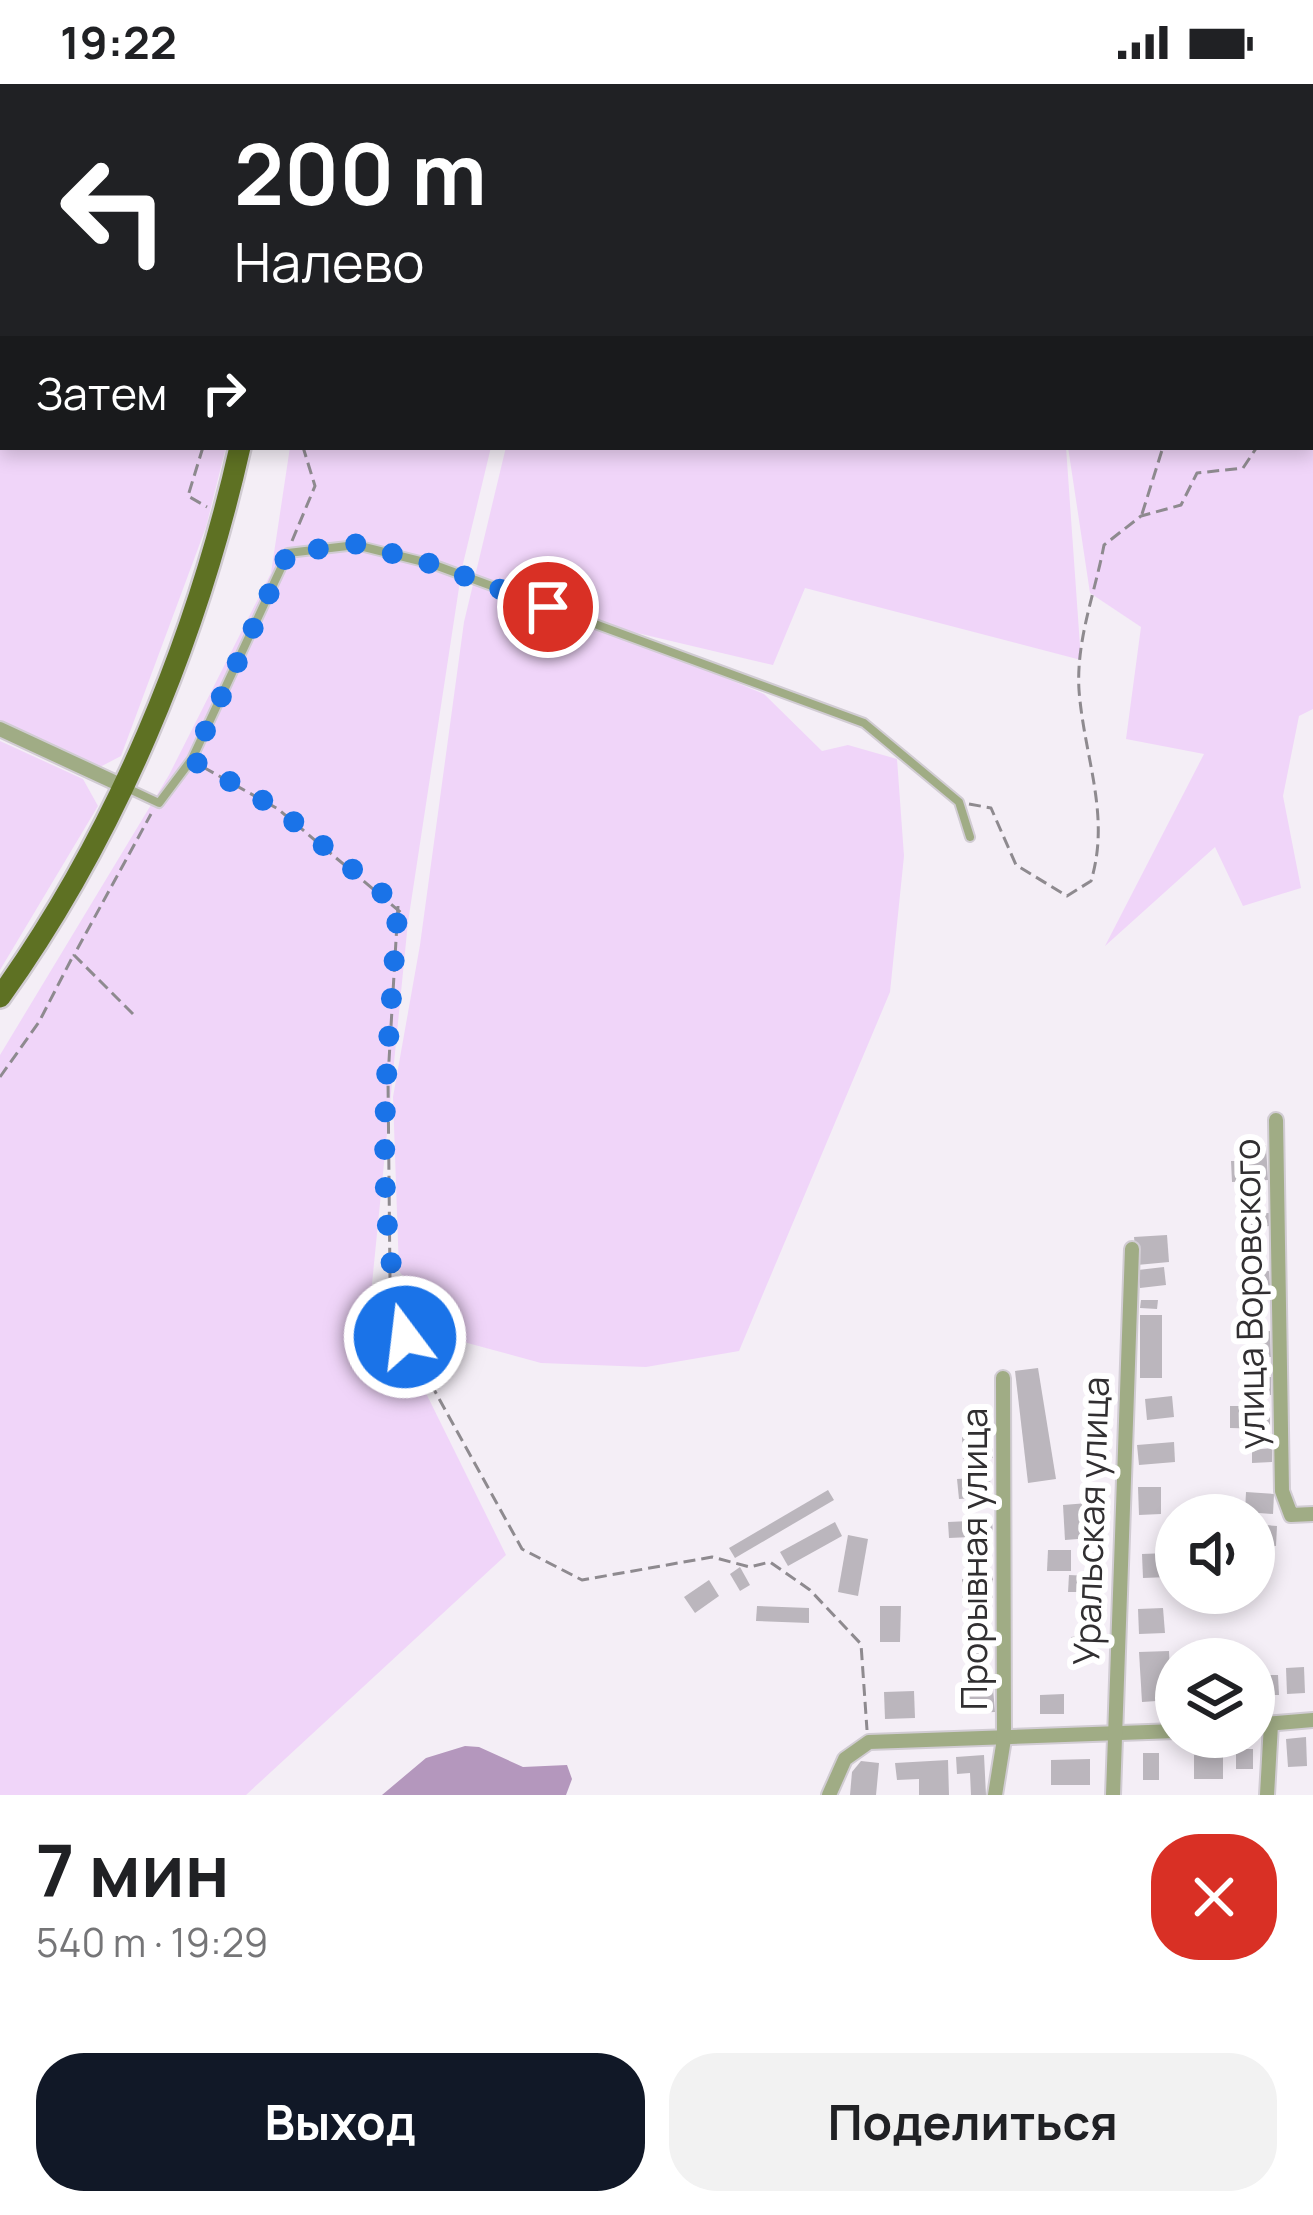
<!DOCTYPE html>
<html lang="ru">
<meta charset="utf-8">
<style>
body{margin:0;font-family:Manrope,sans-serif;background:#f2f2f2;color:#202124;height:100vh;display:flex;flex-direction:column;font-size:45px;white-space:nowrap}
*{box-sizing:border-box;margin:0}
p{font-size:39px;color:#757577}
.icon{flex:none;width:66px;height:66px;fill:none;stroke:currentColor;stroke-width:2;stroke-linecap:round;stroke-linejoin:round}
.map{position:relative;height:1711px;overflow:hidden}
.panel{display:flex;flex-direction:column;background:#fff;flex:1}
.panel>*{flex:none}
.hud{position:absolute;left:0px;top:0px;width:1314px;height:366px;box-shadow:0 6px 18px #0003;background:#202124;color:#fff;overflow:hidden}
.controls{position:absolute;left:1155px;top:1410px;display:grid;gap:24px}
.controls a{display:grid;place-items:center;width:120px;height:120px;border-radius:50%;background:#fff;box-shadow:0 6px 18px #0003;font-size:60px}
.pin{position:absolute;display:grid;place-items:center;width:102px;height:102px;color:#fff;margin:-51px;border:6px solid #fff;border-radius:50%;box-shadow:0 3px 12px #0007}
.me{position:absolute;width:132px;margin:-66px;rotate:345deg;stroke-linejoin:round;filter:drop-shadow(0 0 9px #0008)}
.turn{display:flex;align-items:center;gap:42px;height:252px;padding:0 36px;font-size:54px}
.turn .icon{width:156px;height:156px;stroke-width:2.5}
.turn b{display:block;font-size:84px;line-height:102px}
.then{display:flex;align-items:center;height:114px;padding:0 36px;background:#0003;gap:24px;font-size:45px}
.round{display:grid;place-items:center;flex:none;width:126px;height:126px;border-radius:48px;background:#f2f2f2}
.summary{display:flex;align-items:center;justify-content:space-between;height:204px;padding:0 36px}
h1{font-size:72px;font-weight:700;line-height:90px}
.action{display:flex;gap:24px;margin-top:auto;padding:24px 36px}
.action a{flex:1;height:138px;border-radius:48px;background:#111827;color:#fff;font-size:48px;font-weight:700;line-height:138px;text-align:center}
.action a+a{background:#f2f2f2;color:#202124}
.status{display:flex;justify-content:space-between;align-items:center;height:84px;padding:0 60px;background:#fff;direction:ltr}
.status svg{height:33px;fill:currentColor}
.map>svg:first-child{display:block}
.green{fill:#f0d5f9}
.water{fill:#b497bd}
.building{fill:#bbb6bd}
.lines{fill:none;stroke-linecap:round;stroke-linejoin:round}
.service-casing{stroke:#d1ccd3;stroke-width:12}
.minor-casing{stroke:#d1ccd3;stroke-width:18}
.primary-casing{stroke:#d1ccd3;stroke-width:26}
.path{stroke:#8e8a8f;stroke-width:3;stroke-dasharray:12 6;stroke-linecap:butt}
.service{stroke:#a0ac85;stroke-width:8}
.minor{stroke:#a0ac85;stroke-width:14}
.primary{stroke:#5e7123;stroke-width:21}
.route{stroke:#1a73e8;stroke-width:21;stroke-dasharray:0 37.8}
.labels{text-anchor:middle;stroke-width:12;stroke-linejoin:round;paint-order:stroke}
.street-label{font-size:36px;fill:#312f31;stroke:#fff}
</style>
<div class="status"><b>19:22</b><svg viewBox="0 0 49 12"><path d="M0 12V9h3v3zM5 12V6h3v6zM10 12V3h3v9zM15 12V0h3v12zM26 1h20v11H26zM47 4h2v5h-2z"/></svg></div>
<div class="map">
<svg width="1313" height="1711" viewBox="0 0 1313 1711">
<rect width="100%" height="100%" fill="#f4eef6"/>
<g class="green">
<polygon points="0,0 290,0 3,3 3,363 226,363 206,443 121,672 100,683 0,637"/>
<polygon points="589,0 1313,0 1313,625 1299,632 1283,712 1301,804 1243,822 1215,763 1105,862 1204,670 1126,655 1141,543 1090,509 1068,363 1311,363 1311,3"/>
<polygon points="290,363 491,363 462,484 408,838 372,1200 506,1471 246,1711 0,1711 0,971 169,691 271,489"/>
<polygon points="506,363 1066,363 1081,576 805,504 773,581 633,548 656,565 764,610 822,667 848,661 897,675 904,772 890,908 739,1267 646,1283 541,1279 449,1254 399,1187 393,1013 420,861 464,538"/>
<polygon points="0,657 83,695 98,722 0,886"/>
</g>
<polygon class="water" points="465,1662 479,1663 523,1683 567,1681 572,1695 566,1711 382,1711 426,1674"/>
<g class="building">
<polygon points="1266,1061 1268,1096 1232,1098 1231,1077 1242,1077 1241,1062"/>
<polygon points="1251,1129 1271,1129 1271,1142 1251,1143"/>
<polygon points="1167,1151 1169,1178 1137,1181 1134,1153"/>
<polygon points="1164,1183 1166,1201 1140,1204 1138,1186"/>
<polygon points="1269,1187 1271,1213 1245,1215 1244,1189"/>
<polygon points="1141,1216 1158,1216 1157,1225 1140,1224"/>
<rect x="1140" y="1231" width="22" height="63"/>
<polygon points="1270,1247 1271,1273 1247,1273 1246,1248"/>
<polygon points="1038,1284 1056,1395 1028,1399 1015,1287"/>
<polygon points="1245,1293 1271,1293 1271,1311 1245,1310"/>
<polygon points="1172,1312 1174,1333 1147,1336 1145,1315"/>
<polygon points="1230,1322 1270,1322 1270,1345 1230,1344"/>
<polygon points="992,1352 993,1374 963,1375 962,1353"/>
<polygon points="1174,1358 1175,1378 1139,1381 1137,1361"/>
<polygon points="1272,1364 1272,1378 1252,1379 1252,1366"/>
<polygon points="990,1393 991,1413 959,1415 957,1395"/>
<polygon points="1138,1403 1161,1403 1161,1430 1139,1431"/>
<polygon points="828,1406 834,1416 735,1474 729,1464"/>
<polygon points="1246,1408 1274,1410 1273,1430 1245,1428"/>
<polygon points="1088,1419 1091,1454 1065,1456 1063,1421"/>
<polygon points="992,1436 993,1452 949,1454 948,1438"/>
<polygon points="835,1438 842,1452 788,1482 780,1468"/>
<polygon points="1254,1440 1277,1442 1276,1462 1254,1461"/>
<polygon points="848,1451 868,1455 858,1512 838,1508"/>
<polygon points="1048,1466 1071,1466 1071,1487 1047,1487"/>
<polygon points="1168,1469 1169,1493 1143,1494 1142,1470"/>
<polygon points="740,1483 750,1501 740,1507 730,1490"/>
<polygon points="979,1489 993,1489 993,1514 962,1514 962,1495 979,1495"/>
<polygon points="1069,1491 1089,1492 1089,1508 1068,1508"/>
<polygon points="709,1496 719,1512 695,1529 684,1513"/>
<polygon points="757,1522 809,1524 809,1539 756,1537"/>
<polygon points="880,1522 901,1522 900,1558 880,1558"/>
<polygon points="1163,1524 1165,1549 1139,1550 1138,1525"/>
<polygon points="1089,1551 1091,1564 1072,1566 1071,1553"/>
<polygon points="965,1556 990,1556 991,1576 965,1576"/>
<polygon points="1169,1567 1171,1616 1142,1618 1139,1568"/>
<polygon points="1304,1583 1305,1609 1287,1610 1286,1584"/>
<polygon points="1261,1591 1278,1591 1279,1611 1261,1611"/>
<polygon points="993,1604 995,1628 965,1629 964,1606"/>
<polygon points="914,1607 915,1634 885,1635 884,1608"/>
<polygon points="1064,1610 1064,1630 1040,1630 1040,1611"/>
<polygon points="1306,1653 1307,1682 1288,1683 1286,1655"/>
<rect x="1236" y="1665" width="17" height="20"/>
<rect x="1143" y="1669" width="16" height="27"/>
<polygon points="984,1671 986,1711 971,1711 970,1689 957,1690 956,1673"/>
<polygon points="1194,1671 1223,1672 1223,1695 1194,1695"/>
<polygon points="1090,1675 1090,1701 1051,1701 1051,1676"/>
<polygon points="948,1676 949,1711 919,1711 919,1695 897,1696 895,1679"/>
<polygon points="861,1677 879,1679 876,1711 850,1711 852,1688"/>
</g>
<g class="lines">
<defs>
<g id="service">
<polyline points="85,3 86,0"/>
<polyline points="0,86 3,87"/>
<polyline points="2,174 3,172"/>
<polyline points="127,704 159,719 192,675 288,469 356,461 432,480 864,639 959,718 970,753"/>
</g>
<g id="minor">
<polyline points="0,645 127,704"/>
<polyline points="1276,1036 1282,1407 1291,1431 1313,1430"/>
<polyline points="1254,1641 1313,1636"/>
<polyline points="829,1711 845,1675 869,1658 1176,1647"/>
<polyline points="995,1711 1004,1655 1003,1294"/>
<polyline points="1113,1711 1132,1165"/>
<polyline points="1267,1711 1271,1640"/>
</g>
<g id="primary">
<polyline points="305,3 305,0"/>
<path d="M0,913C116,751 196,558 240,363"/>
</g>
</defs>
<use href="#service" class="service-casing"/>
<use href="#minor" class="minor-casing"/>
<use href="#primary" class="primary-casing"/>
<g class="path">
<polyline points="255,3 256,0"/>
<polyline points="393,3 394,0"/>
<polyline points="1311,94 1313,90"/>
<polyline points="1311,354 1313,354"/>
<polyline points="203,363 188,412 207,423"/>
<polyline points="1142,430 1163,363"/>
<polyline points="292,457 315,402 303,363"/>
<polyline points="203,683 278,725 405,832"/>
<path d="M969,720L991,724L1016,781L1067,812L1091,797C1111,731 1084,673 1079,606C1076,556 1095,509 1104,461L1141,432L1181,421L1197,389L1243,384L1257,363"/>
<polyline points="398,822 388,994 390,1195 405,1253 522,1465 582,1496 712,1473 750,1483 770,1478 810,1506 861,1560 867,1646"/>
<polyline points="133,930 74,871 151,730"/>
<polyline points="0,993 39,938 73,872"/>
</g>
<use href="#service" class="service"/>
<use href="#minor" class="minor"/>
<use href="#primary" class="primary"/>
</g>
<g class="lines">
<path class="route" d="M405,1253C370,1116 389,962 398,822L278,725L192,676L288,469L356,460L432,480L548,523"/>
</g>
<g class="labels">
<g class="street-label">
<text transform="translate(1249 1210) rotate(-91)" y="13">улица Воровского</text>
<text transform="translate(1091 1437) rotate(-88)" y="13">Уральская улица</text>
<text transform="translate(974 1475) rotate(-90)" y="13">Прорывная улица</text>
</g>
</g>
</svg>
<div class="controls">
<a><svg class="icon" aria-label="sound" viewBox="0 0 24 24"><path d="M4 9h4l5-4v14l-5-4H4zM17 9q2 3 0 6"/></svg></a>
<a><svg class="icon" aria-label="layers" viewBox="0 0 24 24"><path d="M12 4l9 5-9 5-9-5zM3 14l9 5 9-5"/></svg></a>
</div>
<div class="pin" style="left:548px;top:523px;background:#d93025"><svg class="icon" aria-label="arrive" viewBox="0 0 24 24"><path d="M6 21V4h12l-3 4 3 4H6"/></svg></div>
<svg class="me" style="left:405px;top:1253px" viewBox="-20 -20 40 40"><circle r="17" fill="#1a73e8" stroke="#fff" stroke-width="3"/><path d="M0-11L8 9 0 5-8 9z" fill="#fff"/></svg>
<div class="hud">
<div class="turn"><svg class="icon" aria-label="left" viewBox="0 0 24 24"><path d="M17 20v-9H6M10 6l-5 5 5 5"/></svg><div><b>200 m</b>Налево</div></div>
<div class="then">Затем<svg class="icon" aria-label="right" viewBox="0 0 24 24"><path d="M7 20v-9h11M14 6l5 5-5 5"/></svg></div>
</div>
</div>
<section class="panel">
<div class="summary"><div><h1>7 мин</h1><p>540 m · 19:29</p></div><a class="round" style="background:#d93025;color:#fff"><svg class="icon" aria-label="close" viewBox="0 0 24 24"><path d="M6 6l12 12M18 6L6 18"/></svg></a></div>
<div class="action"><a>Выход</a><a>Поделиться</a></div>
</section>
